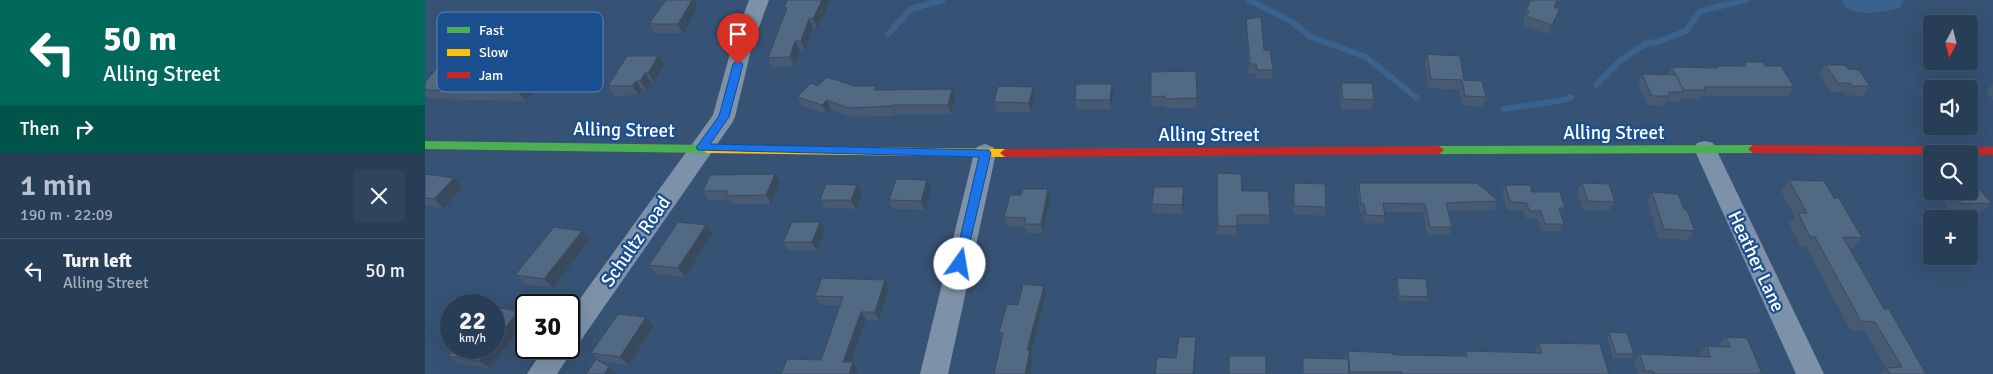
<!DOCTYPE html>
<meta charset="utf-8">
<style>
body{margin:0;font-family:Signika,sans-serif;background:#30455d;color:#f1f3f6;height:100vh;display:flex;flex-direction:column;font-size:19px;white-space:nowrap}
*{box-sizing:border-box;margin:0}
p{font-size:16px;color:#a5aeba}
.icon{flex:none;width:28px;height:28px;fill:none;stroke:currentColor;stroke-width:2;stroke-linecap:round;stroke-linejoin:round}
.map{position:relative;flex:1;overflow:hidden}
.side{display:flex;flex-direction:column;background:#283e57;width:425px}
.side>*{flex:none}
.banner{background:#00695c;color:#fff;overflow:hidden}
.needle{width:32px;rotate:187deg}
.tools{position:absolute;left:1498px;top:15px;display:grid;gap:10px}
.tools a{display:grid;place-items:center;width:55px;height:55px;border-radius:5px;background:#283e57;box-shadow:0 5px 20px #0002,0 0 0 1px #44576d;font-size:25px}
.speed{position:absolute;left:15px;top:294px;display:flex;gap:10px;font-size:25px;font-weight:700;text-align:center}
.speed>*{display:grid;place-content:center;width:65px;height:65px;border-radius:50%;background:#283e57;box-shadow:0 5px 20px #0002,0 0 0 1px #44576d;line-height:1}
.speed small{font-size:12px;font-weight:400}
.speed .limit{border:2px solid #111;border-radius:8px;background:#fff;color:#111}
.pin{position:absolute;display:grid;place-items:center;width:42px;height:42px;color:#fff;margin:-51px -21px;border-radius:50% 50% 50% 0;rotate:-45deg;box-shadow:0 0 5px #0007}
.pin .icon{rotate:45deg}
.me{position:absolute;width:55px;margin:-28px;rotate:13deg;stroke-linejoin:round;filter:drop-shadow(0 0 4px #0008)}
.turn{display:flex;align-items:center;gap:18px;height:105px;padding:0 20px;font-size:22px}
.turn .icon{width:65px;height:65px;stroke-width:2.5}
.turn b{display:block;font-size:35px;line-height:42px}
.then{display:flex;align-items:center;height:48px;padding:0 20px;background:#0003;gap:10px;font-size:19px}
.round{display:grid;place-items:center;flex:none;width:52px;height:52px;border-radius:5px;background:#30455d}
.summary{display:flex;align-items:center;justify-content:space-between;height:85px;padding:0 20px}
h1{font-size:30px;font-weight:600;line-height:38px;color:#b9c2ce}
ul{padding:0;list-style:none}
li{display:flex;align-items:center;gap:15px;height:65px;padding:0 20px;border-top:1px solid #44576d}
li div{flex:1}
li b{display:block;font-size:19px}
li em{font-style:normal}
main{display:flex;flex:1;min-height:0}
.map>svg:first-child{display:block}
.water{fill:#3b618d}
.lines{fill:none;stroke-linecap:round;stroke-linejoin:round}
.stream{stroke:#3b618d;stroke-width:6}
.street{fill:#7d92a8;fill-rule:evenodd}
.fast{fill:#4caf50;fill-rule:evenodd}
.slow{fill:#ffc107;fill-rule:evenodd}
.jam{fill:#c62828;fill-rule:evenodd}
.wall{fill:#475a72}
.shaded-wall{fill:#394a5c}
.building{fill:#526984;stroke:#394a5c}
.route{fill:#1a73e8;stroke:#114b97}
.labels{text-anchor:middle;stroke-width:4.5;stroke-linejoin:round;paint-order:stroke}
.street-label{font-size:19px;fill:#fff;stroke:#1b4f8f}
.key{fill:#1b4f8f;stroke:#5f84b1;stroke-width:1}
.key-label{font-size:14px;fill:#fff}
</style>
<main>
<section class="side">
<div class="banner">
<div class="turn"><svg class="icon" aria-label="left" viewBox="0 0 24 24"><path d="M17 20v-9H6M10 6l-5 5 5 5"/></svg><div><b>50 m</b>Alling Street</div></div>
<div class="then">Then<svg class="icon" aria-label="right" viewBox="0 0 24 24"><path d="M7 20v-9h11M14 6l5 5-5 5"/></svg></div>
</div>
<div class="summary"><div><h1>1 min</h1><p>190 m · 22:09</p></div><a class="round"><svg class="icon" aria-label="close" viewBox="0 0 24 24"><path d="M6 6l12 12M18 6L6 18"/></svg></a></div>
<ul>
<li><svg class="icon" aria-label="left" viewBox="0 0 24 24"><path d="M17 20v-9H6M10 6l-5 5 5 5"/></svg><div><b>Turn left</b><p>Alling Street</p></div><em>50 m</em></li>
</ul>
</section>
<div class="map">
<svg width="1568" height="374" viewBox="0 0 1568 374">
<rect width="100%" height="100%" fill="#365274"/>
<path class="water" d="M1416,0H1478L1475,8C1460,12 1423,20 1416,0Z"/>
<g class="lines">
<g class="stream">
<polyline points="824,0 867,22 886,37 941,57 992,98"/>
<polyline points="463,34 486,9 518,0"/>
<polyline points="1171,85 1195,61 1220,44 1235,41 1261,31 1275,11 1321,0"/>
<polyline points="1079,109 1139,100 1146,97"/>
</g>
<g class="street">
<polygon points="324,0 344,0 327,46 310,117 307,123 154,343 148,346 149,348 132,374 102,374 119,348 144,348 144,314 288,115 307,46"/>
<polygon points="1280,141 1288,143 1291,149 1399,374 1371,374 1269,149 1272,143"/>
<polygon points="560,144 568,147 571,153 523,374 495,374 549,153 552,147"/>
</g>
<g class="fast">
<polygon points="0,141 282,145 287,149 282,153 0,149"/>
<polygon points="1328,145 1333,149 1328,153 1014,154 1009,150 1014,146"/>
</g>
<polygon class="slow" points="282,145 580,149 585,153 580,157 282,153 277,149"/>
<g class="jam">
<polygon points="1328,145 1568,147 1568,155 1328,153 1323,149"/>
<polygon points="1014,146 1019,150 1014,154 580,157 575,153 580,149"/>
</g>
</g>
<g class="wall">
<polygon points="241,0 269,0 273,7 258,33 230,33 224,24"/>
<polygon points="362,0 406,0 392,28 388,28 380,50 375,51 370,66 347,67 343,58 360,11 359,8"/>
<polygon points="1132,0 1130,7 1135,9 1124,34 1097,26 1100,19 1098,19 1101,10"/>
<polygon points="821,19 839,50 848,70 847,79 831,79 831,73 824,73 821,28"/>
<polygon points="1002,54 1039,80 1061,97 1057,107 1037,105 1034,90 1004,88 1000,64"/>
<polygon points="1319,62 1340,66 1369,87 1363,96 1276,96 1275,99 1255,99 1254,102 1242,101 1239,106 1222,105 1213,84 1217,74 1243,75 1247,67 1290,68 1292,66 1316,66"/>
<polygon points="239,65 229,82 226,82 221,90 217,90 214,95 190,96 183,86"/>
<polygon points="1401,65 1423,69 1445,86 1438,96 1420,95 1418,92 1406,92 1394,74"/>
<polygon points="771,71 772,108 740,108 740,106 726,106 726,97"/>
<polygon points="108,75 115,84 101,101 3,99 0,96 0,82"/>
<polygon points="916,83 949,100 947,109 916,109 915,92"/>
<polygon points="687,84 688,94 686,109 651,109 650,100"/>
<polygon points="1568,84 1568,101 1561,91"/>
<polygon points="393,86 430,86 453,90 527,89 530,98 526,114 471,114 471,116 427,117 406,110 402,114 377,106 372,97"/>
<polygon points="608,87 610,96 606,112 572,112 569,102"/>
<polygon points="792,173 817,191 845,215 844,224 812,224 811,235 792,235"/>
<polygon points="0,174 29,178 38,187 19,208 0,205"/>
<polygon points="1364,180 1409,198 1437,238 1427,248 1424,248 1459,309 1501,374 1454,374 1461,368 1440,331 1426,331 1381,247 1376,247 1364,223 1370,217 1356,191"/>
<polygon points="355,183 346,204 307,204 304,200 284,200 278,191"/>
<polygon points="869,183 901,207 899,216 868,214 868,192"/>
<polygon points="934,183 1073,201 1069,210 1023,211 1027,227 1024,235 1002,235 998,212 959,212 960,216 958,224 939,223 938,212 935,212 932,191"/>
<polygon points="1157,183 1190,202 1185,210 1158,210 1152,192"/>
<polygon points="432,185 437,194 431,209 400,208 395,200"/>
<polygon points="1080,185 1107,192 1140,208 1136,215 1139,224 1135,232 1116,231 1113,219 1101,218 1098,210 1082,210 1077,192"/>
<polygon points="759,187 758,214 728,213 727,204"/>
<polygon points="506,189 500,210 468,209 464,200"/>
<polygon points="623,189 625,198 618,233 602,233 600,227 582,226 579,217"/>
<polygon points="1515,191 1544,191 1566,203 1556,212 1527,213 1513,194"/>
<polygon points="1227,192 1259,209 1270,231 1263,240 1233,238 1222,201"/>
<polygon points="400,231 392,251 363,250 358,242"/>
<polygon points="288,233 260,277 232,274 224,265"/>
<polygon points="165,239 128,288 100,284 90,275"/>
<polygon points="972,278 1003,297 1002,301 973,301 971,282"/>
<polygon points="460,280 464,288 454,320 441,320 426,362 428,362 433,370 432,374 356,374 396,360 415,305 395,305 390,296"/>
<polygon points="619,286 621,294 606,354 608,358 605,374 569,374 576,339 574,332 593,305"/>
<polygon points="93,311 101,317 101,321 65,368 34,364 23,356"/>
<polygon points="229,326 204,365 175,361 166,353"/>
<polygon points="1184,332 1209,354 1206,358 1188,358 1182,336"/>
<polygon points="1301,337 1337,374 1213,374 1209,362 1215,354 1275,356 1274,354 1282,346 1294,346 1293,345"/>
<polygon points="1114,343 1184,374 877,374 877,366 878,358 921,359 923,351 968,355 1039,356 1041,351 1110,353 1110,351"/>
</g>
<g class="shaded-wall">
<polygon points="267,0 269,0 273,7 258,33 253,24"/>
<polygon points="397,0 406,0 392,28 388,19"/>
<polygon points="1135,9 1131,18 1124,34 1127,25"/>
<polygon points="384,19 388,28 380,50 376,41"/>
<polygon points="370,41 375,51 370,66 365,57"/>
<polygon points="233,56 239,65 229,82 223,73"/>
<polygon points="220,73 226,82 221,90 215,81"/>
<polygon points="108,75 115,84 101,101 93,92"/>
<polygon points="211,81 217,90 214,95 207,86"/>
<polygon points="687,84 688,94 686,109 685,100"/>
<polygon points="608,87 610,96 606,112 604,103"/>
<polygon points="527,89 530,98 526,114 523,105"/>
<polygon points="402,100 406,110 402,114 397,105"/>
<polygon points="467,105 471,114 471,116 467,106"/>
<polygon points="350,174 355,183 346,204 341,195"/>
<polygon points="29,178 38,187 19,208 9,199"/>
<polygon points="502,180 506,189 500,210 496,201"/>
<polygon points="432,185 437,194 431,209 426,200"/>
<polygon points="759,187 759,196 758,214 757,205"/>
<polygon points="623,189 625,198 618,233 616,224"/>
<polygon points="395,222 400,231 392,251 387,242"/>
<polygon points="281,225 288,233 260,277 253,268"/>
<polygon points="157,231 165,239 128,288 119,279"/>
<polygon points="460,280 464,288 454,320 450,312"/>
<polygon points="619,286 621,294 606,354 608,358 605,374 600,374 602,350"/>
<polygon points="93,311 101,317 101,321 65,368 54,361 64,348 69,348 69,342"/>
<polygon points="436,312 441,320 423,370 418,362"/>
<polygon points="221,317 229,326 204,365 195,357"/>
<polygon points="771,337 771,345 769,374 768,374"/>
<polygon points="428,362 433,370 432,374 424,374"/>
<polygon points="184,367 191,374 179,374"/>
</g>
<g class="building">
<polygon points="241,0 267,0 253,24 224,24"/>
<polygon points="362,0 397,0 388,19 384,19 376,41 370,41 365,57 343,58 362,8 359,8"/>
<polygon points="1106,0 1132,0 1129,7 1135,9 1127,25 1101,16 1104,11 1101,10"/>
<polygon points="836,17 839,50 845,50 848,70 832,70 831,64 825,64 821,19"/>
<polygon points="1002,54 1035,56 1039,80 1057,81 1061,97 1040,96 1037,80 1006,79"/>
<polygon points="202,56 233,56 223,73 220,73 215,81 211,81 207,86 183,86"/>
<polygon points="1319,62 1338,62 1340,66 1356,66 1369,87 1279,87 1280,90 1258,90 1247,67 1293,68 1292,66 1321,66"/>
<polygon points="1401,65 1420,65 1423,69 1434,70 1445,86 1427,86 1425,83 1413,83"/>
<polygon points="12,68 47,69 44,72 108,75 93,92 0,90 0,82"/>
<polygon points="771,71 772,98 740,99 740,96 726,97 726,72"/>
<polygon points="1217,74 1251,75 1259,92 1243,92 1245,96 1227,96"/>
<polygon points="402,77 430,86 451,86 449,90 527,89 523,105 467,105 467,106 423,108 402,100 397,105 372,97 386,83 393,86"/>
<polygon points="916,83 947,83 949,100 918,99"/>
<polygon points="651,84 687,84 685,100 650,100"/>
<polygon points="573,86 608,87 604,103 569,102"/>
<polygon points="792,173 816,174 817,191 843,191 845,215 812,215 812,226 793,226"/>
<polygon points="0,174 29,178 9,199 0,198"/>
<polygon points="350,174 341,195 301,196 303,191 278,191 285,175"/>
<polygon points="471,179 502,180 496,201 464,200"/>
<polygon points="1364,180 1399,181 1409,198 1414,198 1437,238 1418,237 1459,309 1464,309 1501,374 1465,374 1462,368 1477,367 1450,322 1436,321 1390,237 1385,237 1373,213 1382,213"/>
<polygon points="869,183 900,184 901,207 869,206"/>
<polygon points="934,183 1052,183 1073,201 1021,203 1027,227 1005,227 1000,204 958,203 960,216 941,215 939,204 936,204"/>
<polygon points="1157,183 1184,184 1190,202 1163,201"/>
<polygon points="401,184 432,185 426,200 395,200"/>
<polygon points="1544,184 1550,184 1566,203 1537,204 1527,191 1544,191"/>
<polygon points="1080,185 1105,185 1107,192 1135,192 1140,208 1134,208 1139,224 1120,224 1116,211 1104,211 1102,203 1085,202"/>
<polygon points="729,187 759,187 757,205 727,204"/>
<polygon points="598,189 623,189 616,224 599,224 601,218 579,217 585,195 596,195"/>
<polygon points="1227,192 1253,194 1259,209 1262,210 1270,231 1239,229"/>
<polygon points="253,222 281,225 253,268 224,265"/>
<polygon points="367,222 395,222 387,242 358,242"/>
<polygon points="129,227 157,231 119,279 90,275"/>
<polygon points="397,278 460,280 450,312 436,312 418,362 428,362 424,374 356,374 362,359 396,360 418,297 390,296"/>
<polygon points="972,278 1001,279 1003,297 974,296"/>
<polygon points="598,284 619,286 602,350 605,350 600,374 569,374 578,333 574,332 582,304 593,305"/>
<polygon points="69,307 93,311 69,342"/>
<polygon points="193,314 221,317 195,357 166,353"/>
<polygon points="1184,332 1202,333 1209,354 1191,354"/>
<polygon points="754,337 771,337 768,374 730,374 732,357 751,358"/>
<polygon points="1301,337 1322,338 1337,374 1229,374 1228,371 1220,371 1215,354 1285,357 1282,346 1305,347"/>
<polygon points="1114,343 1175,344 1184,374 977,374 977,372 925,372 923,351 968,353 968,355 1042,356 1041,351 1117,353"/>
<polygon points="30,348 64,348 54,361 23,356"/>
<rect x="804" y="356" width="37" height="18"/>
<polygon points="878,358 923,359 924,374 878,374"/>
<polygon points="171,359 184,367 179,374 161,374"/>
</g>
<polygon class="route" points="313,60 318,64 304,117 285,144 564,150 566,153 539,267 530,267 529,264 554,157 273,150 271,148 273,145 294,116 308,64"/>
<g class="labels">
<g class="street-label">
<text transform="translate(199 129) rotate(1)" y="7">Alling Street</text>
<text x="1189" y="139">Alling Street</text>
<text x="784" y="141">Alling Street</text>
<text transform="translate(210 241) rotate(-55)" y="7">Schultz Road</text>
<text transform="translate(1332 261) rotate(65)" y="7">Heather Lane</text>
</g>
</g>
<rect x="12" y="12" width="166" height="80" rx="8" class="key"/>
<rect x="22" y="27" width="23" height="6" fill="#4caf50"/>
<rect x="22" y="49" width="23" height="7" fill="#ffc107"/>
<rect x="22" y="72" width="23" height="6" fill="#c62828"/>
<g class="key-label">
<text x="54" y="35">Fast</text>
<text x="54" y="57">Slow</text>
<text x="54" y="80">Jam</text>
</g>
</svg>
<div class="tools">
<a><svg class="needle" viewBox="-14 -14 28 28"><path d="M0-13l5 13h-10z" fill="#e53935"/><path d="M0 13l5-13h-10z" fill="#a5aeba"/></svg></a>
<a><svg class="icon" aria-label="sound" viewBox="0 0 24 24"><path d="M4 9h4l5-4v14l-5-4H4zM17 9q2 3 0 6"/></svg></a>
<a><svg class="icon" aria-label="search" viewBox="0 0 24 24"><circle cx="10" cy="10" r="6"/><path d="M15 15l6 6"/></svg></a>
<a>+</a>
</div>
<div class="speed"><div>22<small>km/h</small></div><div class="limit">30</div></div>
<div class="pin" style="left:313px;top:64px;background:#d93025"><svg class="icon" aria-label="arrive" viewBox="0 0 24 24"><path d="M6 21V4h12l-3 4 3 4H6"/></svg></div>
<svg class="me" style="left:535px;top:264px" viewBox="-20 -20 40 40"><circle r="19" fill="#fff"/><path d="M0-13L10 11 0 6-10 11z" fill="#1a73e8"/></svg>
</div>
</main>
